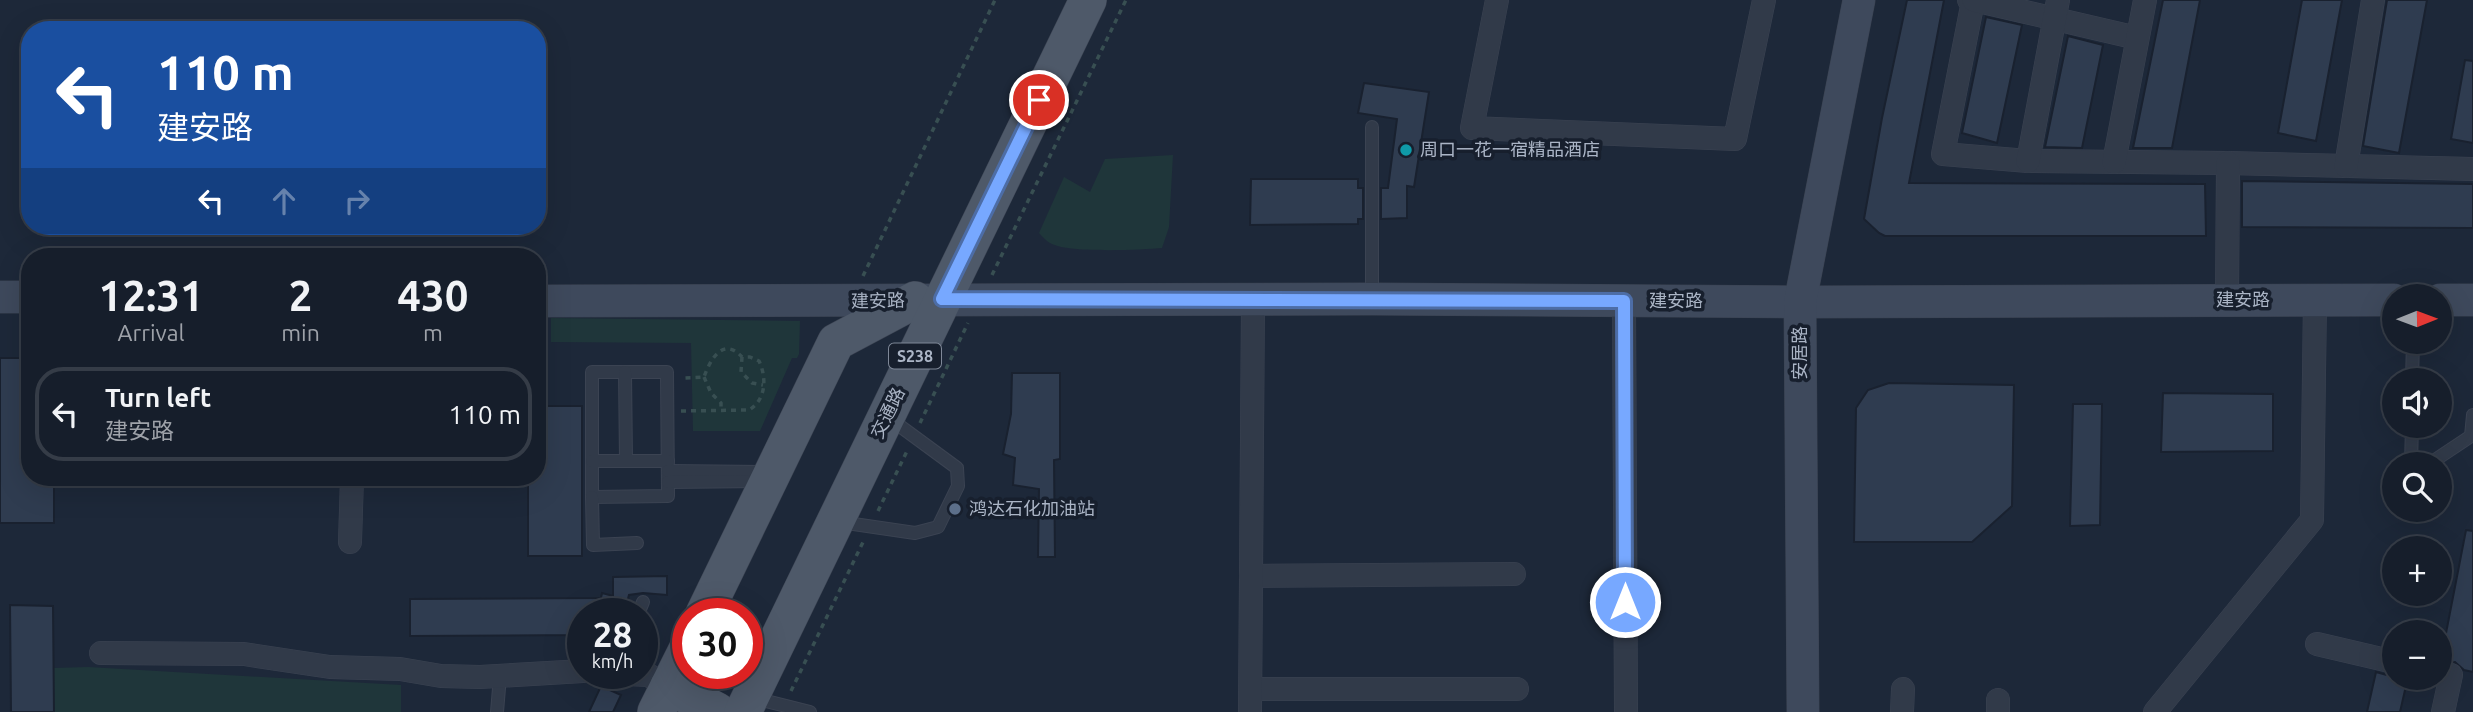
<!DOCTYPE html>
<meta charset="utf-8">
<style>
body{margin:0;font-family:Ubuntu,"Noto Sans SC",sans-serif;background:#232b37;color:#f1f3f6;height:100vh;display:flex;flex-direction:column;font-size:26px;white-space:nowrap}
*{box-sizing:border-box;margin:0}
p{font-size:23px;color:#9ea2a9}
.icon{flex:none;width:38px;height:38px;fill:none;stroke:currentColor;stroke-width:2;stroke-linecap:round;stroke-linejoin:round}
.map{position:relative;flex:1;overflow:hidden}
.sheet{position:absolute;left:21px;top:248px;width:525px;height:238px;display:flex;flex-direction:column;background:#161e2b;border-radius:28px;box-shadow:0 7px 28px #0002,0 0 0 2px #353c47}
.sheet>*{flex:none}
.top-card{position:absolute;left:21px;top:21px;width:525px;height:214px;border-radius:28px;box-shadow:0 7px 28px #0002,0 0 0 2px #353c47;background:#1a4fa0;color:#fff;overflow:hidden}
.needle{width:46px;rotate:89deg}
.fabs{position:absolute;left:2382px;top:284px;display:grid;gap:14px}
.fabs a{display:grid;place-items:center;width:70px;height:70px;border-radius:50%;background:#161e2b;box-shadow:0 7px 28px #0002,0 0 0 2px #353c47;font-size:35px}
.speed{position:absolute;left:567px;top:598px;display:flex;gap:14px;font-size:35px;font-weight:700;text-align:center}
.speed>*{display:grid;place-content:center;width:91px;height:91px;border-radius:50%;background:#161e2b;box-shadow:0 7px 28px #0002,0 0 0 2px #353c47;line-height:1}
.speed small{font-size:18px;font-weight:400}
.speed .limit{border:10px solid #d22;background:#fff;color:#111}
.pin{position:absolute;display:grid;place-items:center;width:60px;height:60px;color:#fff;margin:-30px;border:4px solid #fff;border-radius:50%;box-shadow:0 2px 7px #0007}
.me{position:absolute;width:77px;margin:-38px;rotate:0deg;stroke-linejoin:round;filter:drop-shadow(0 0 5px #0008)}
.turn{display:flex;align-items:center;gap:24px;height:147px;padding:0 21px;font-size:32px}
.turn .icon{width:91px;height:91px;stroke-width:2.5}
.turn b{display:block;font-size:49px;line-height:60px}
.lanes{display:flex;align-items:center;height:66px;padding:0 21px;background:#0003;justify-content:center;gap:35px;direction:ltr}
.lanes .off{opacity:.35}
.eta{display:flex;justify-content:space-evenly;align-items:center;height:119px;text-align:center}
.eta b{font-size:42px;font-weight:600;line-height:49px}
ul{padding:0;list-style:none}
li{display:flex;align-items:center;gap:21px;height:94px;margin:0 14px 10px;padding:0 7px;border:4px solid #353c47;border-radius:28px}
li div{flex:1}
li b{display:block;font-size:26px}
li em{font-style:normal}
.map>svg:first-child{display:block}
.green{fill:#1f363a}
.building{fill:#2f3c50;stroke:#19212f;stroke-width:2}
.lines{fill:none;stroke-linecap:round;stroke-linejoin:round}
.lane-casing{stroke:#3b4352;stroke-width:14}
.street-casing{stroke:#3b4352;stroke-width:24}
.secondary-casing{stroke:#3b4352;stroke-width:33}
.primary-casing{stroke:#3b4352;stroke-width:38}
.path{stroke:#384f52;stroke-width:3.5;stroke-dasharray:5 5;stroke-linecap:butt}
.lane{stroke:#313a49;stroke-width:12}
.street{stroke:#313a49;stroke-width:23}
.secondary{stroke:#3e495c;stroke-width:32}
.primary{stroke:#4e5969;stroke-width:37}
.route-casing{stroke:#4d6da6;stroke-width:18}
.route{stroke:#77a8ff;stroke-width:12}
.culture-dot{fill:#0f9aa8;stroke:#171f2d;stroke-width:2.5}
.service-dot{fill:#5c6f8a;stroke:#171f2d;stroke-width:2.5}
.labels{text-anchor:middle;stroke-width:7;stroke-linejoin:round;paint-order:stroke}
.shield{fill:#171f2d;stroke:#7f8898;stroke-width:2}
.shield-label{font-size:16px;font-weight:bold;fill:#abb5c6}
.poi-label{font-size:18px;fill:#abb5c6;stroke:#171f2d;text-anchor:start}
.street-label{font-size:18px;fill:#abb5c6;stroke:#171f2d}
</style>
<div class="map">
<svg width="2473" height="712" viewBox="0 0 2473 712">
<rect width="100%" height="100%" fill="#1d2839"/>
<g class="green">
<path d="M1173,155L1169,227L1162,248C1140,250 1070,253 1052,244C1047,242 1043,237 1039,233L1064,177L1090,192L1105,159Z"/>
<polygon points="551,318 800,321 799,354 797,358 792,358 760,431 693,431 691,343 551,342"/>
<polygon points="88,667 401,685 401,712 54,712 54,668"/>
</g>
<g class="building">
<polygon points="1907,0 1944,0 1909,183 2205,184 2206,236 1885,236 1879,233 1864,219 1882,118"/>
<polygon points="2163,0 2200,0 2172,148 2133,148"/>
<polygon points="2302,0 2342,0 2316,141 2278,133"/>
<polygon points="2387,0 2427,0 2399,153 2363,146"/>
<polygon points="1986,17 2022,25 1997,143 1962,133"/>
<polygon points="2068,36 2103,45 2082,148 2045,147"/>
<polygon points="2465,60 2473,61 2473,143 2451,139"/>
<polygon points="1364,83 1429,92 1414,187 1407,186 1407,218 1381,219 1381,188 1388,188 1397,119 1358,113"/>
<polygon points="1251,179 1358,179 1358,188 1363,188 1363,219 1358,219 1358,224 1250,225"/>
<polygon points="2242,181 2473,184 2473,228 2242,227"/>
<polygon points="0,358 30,358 30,478 54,478 54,523 0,523"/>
<polygon points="1012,373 1060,373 1060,459 1054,460 1055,557 1038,557 1039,489 1013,485 1015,458 1003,454 1011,414"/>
<polygon points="1889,383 2014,385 2012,506 1972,542 1854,542 1856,408 1868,390"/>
<polygon points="2163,393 2273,394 2273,451 2161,452"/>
<polygon points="2073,404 2102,404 2100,525 2070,526"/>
<polygon points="537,406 582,406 582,556 528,556 528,478 537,478"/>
<polygon points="2466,530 2473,531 2473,672 2464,670 2455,662 2440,664"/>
<polygon points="667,576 667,595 643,593 629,595 624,614 580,614 580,635 410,636 410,599 601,598 602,593 613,596 613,577"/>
<polygon points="10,605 53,606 54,712 11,712"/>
<polygon points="2376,672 2394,677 2408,677 2400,712 2367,712"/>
<polygon points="601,686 621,695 613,712 589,712"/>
</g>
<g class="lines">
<defs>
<g id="lane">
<polyline points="1372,299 1372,127"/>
<polygon points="592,372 667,372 668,496 592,497"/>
<polyline points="625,372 626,461"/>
<polyline points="2412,380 2413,341"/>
<polyline points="592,461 668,461"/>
<polyline points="2411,464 2412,425"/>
<polyline points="2429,464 2471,436 2473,415"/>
<polyline points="668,471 769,472"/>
<polyline points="668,482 762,481"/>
<polyline points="592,497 593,545 637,543"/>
<polyline points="840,522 915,533 938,527 958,486 957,468 889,418"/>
<polyline points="638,614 643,602"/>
<polyline points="754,698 810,712"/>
<polyline points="497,712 500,676"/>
</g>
<g id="street">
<polyline points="1497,0 1472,128 1735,139 1764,0"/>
<polyline points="1969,0 1973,1 1943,154 2028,161 2228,163 2473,169"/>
<polyline points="1974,0 2137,38"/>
<polyline points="2028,161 2058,0"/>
<polyline points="2114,162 2145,0"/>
<polyline points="2346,166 2373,0"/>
<polyline points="2227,300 2228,163"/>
<polyline points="1624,301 1626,712"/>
<polyline points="350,542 352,478"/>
<polyline points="1251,576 1514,574"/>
<polyline points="2317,644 2394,662"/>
<polyline points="101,653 244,654 330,667 400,669 441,676 480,677 583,671"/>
<polyline points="627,674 648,675 669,686"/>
<polyline points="1250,689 1517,689"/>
<polyline points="1998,700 1998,712"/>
<polyline points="1250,712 1253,300"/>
<polyline points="1902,712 1903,689"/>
<polyline points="2155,712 2312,520 2315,300"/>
<polyline points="2443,712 2451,675"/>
</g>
<g id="secondary">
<polyline points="0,297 30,297"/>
<polyline points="2440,300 2473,300"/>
<polyline points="537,301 1372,299 1800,302 2394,300"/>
<polyline points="1803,712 1800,302 1859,0"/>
</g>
<g id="primary">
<polyline points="704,614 836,342 915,300"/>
<polyline points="669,686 717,711"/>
<polyline points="656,712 688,648"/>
<polyline points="743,712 1088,0"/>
</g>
</defs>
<use href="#lane" class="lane-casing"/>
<use href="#street" class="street-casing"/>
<use href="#secondary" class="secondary-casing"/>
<use href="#primary" class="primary-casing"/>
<g class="path">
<polyline points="992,275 1126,0"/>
<polyline points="863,276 995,0"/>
<polyline points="742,357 741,372 752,383 763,385"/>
<polyline points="704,377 711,393 721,403 721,411"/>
<path d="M681,411L749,410C766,400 767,378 759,361L750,357H742C723,336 710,360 704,377L683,378"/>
<polyline points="920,423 968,323"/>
<polyline points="878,511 908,449"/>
<polyline points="791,691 864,540"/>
</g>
<use href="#lane" class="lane"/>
<use href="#street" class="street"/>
<use href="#secondary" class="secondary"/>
<use href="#primary" class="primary"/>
</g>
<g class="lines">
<defs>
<polyline id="route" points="1039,100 942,299 1624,301 1625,602"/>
</defs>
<use href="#route" class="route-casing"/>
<use href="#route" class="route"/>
</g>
<circle class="culture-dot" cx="1406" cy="150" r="7"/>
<circle class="service-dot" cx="955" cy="509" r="7"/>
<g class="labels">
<rect class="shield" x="889" y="343.5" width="52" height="25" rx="5"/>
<g class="shield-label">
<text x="915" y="362">S238</text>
</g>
<g class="poi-label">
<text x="1420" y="156">周口一花一宿精品酒店</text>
<text x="969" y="515">鸿达石化加油站</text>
</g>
<g class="street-label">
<text x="2243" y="306">建安路</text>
<text transform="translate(878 301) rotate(-1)" y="6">建安路</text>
<text x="1676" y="307">建安路</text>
<text transform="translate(1800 353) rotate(-90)" y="6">安居路</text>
<text transform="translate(888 413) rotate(-64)" y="6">交通路</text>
</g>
</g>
</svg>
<div class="fabs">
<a><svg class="needle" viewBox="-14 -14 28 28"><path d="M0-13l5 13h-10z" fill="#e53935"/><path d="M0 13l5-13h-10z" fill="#9ea2a9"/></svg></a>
<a><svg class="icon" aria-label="sound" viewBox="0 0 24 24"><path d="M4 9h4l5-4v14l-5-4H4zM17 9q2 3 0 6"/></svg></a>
<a><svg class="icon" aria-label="search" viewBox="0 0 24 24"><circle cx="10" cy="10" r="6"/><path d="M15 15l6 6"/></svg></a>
<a>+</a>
<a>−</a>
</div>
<div class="speed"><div>28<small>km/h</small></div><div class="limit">30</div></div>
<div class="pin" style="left:1039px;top:100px;background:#d93025"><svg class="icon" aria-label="arrive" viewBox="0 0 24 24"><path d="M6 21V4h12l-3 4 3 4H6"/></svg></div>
<svg class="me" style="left:1625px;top:602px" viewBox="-20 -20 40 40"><circle r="17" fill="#77a8ff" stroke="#fff" stroke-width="3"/><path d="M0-11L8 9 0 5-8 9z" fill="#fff"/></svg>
<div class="top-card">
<div class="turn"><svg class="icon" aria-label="left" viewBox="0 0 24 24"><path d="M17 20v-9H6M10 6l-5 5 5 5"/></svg><div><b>110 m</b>建安路</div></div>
<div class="lanes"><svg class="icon" aria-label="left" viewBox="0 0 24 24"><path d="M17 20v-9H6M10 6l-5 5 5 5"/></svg><svg class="icon off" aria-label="ahead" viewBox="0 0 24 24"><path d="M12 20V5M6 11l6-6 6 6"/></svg><svg class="icon off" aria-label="right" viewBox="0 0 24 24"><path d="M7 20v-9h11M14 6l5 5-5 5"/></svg></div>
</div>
<section class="sheet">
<div class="eta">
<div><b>12:31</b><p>Arrival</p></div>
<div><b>2</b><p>min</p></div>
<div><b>430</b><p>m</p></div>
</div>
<ul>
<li><svg class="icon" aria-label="left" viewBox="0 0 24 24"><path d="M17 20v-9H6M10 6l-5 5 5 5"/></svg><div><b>Turn left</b><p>建安路</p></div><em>110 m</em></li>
</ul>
</section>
</div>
